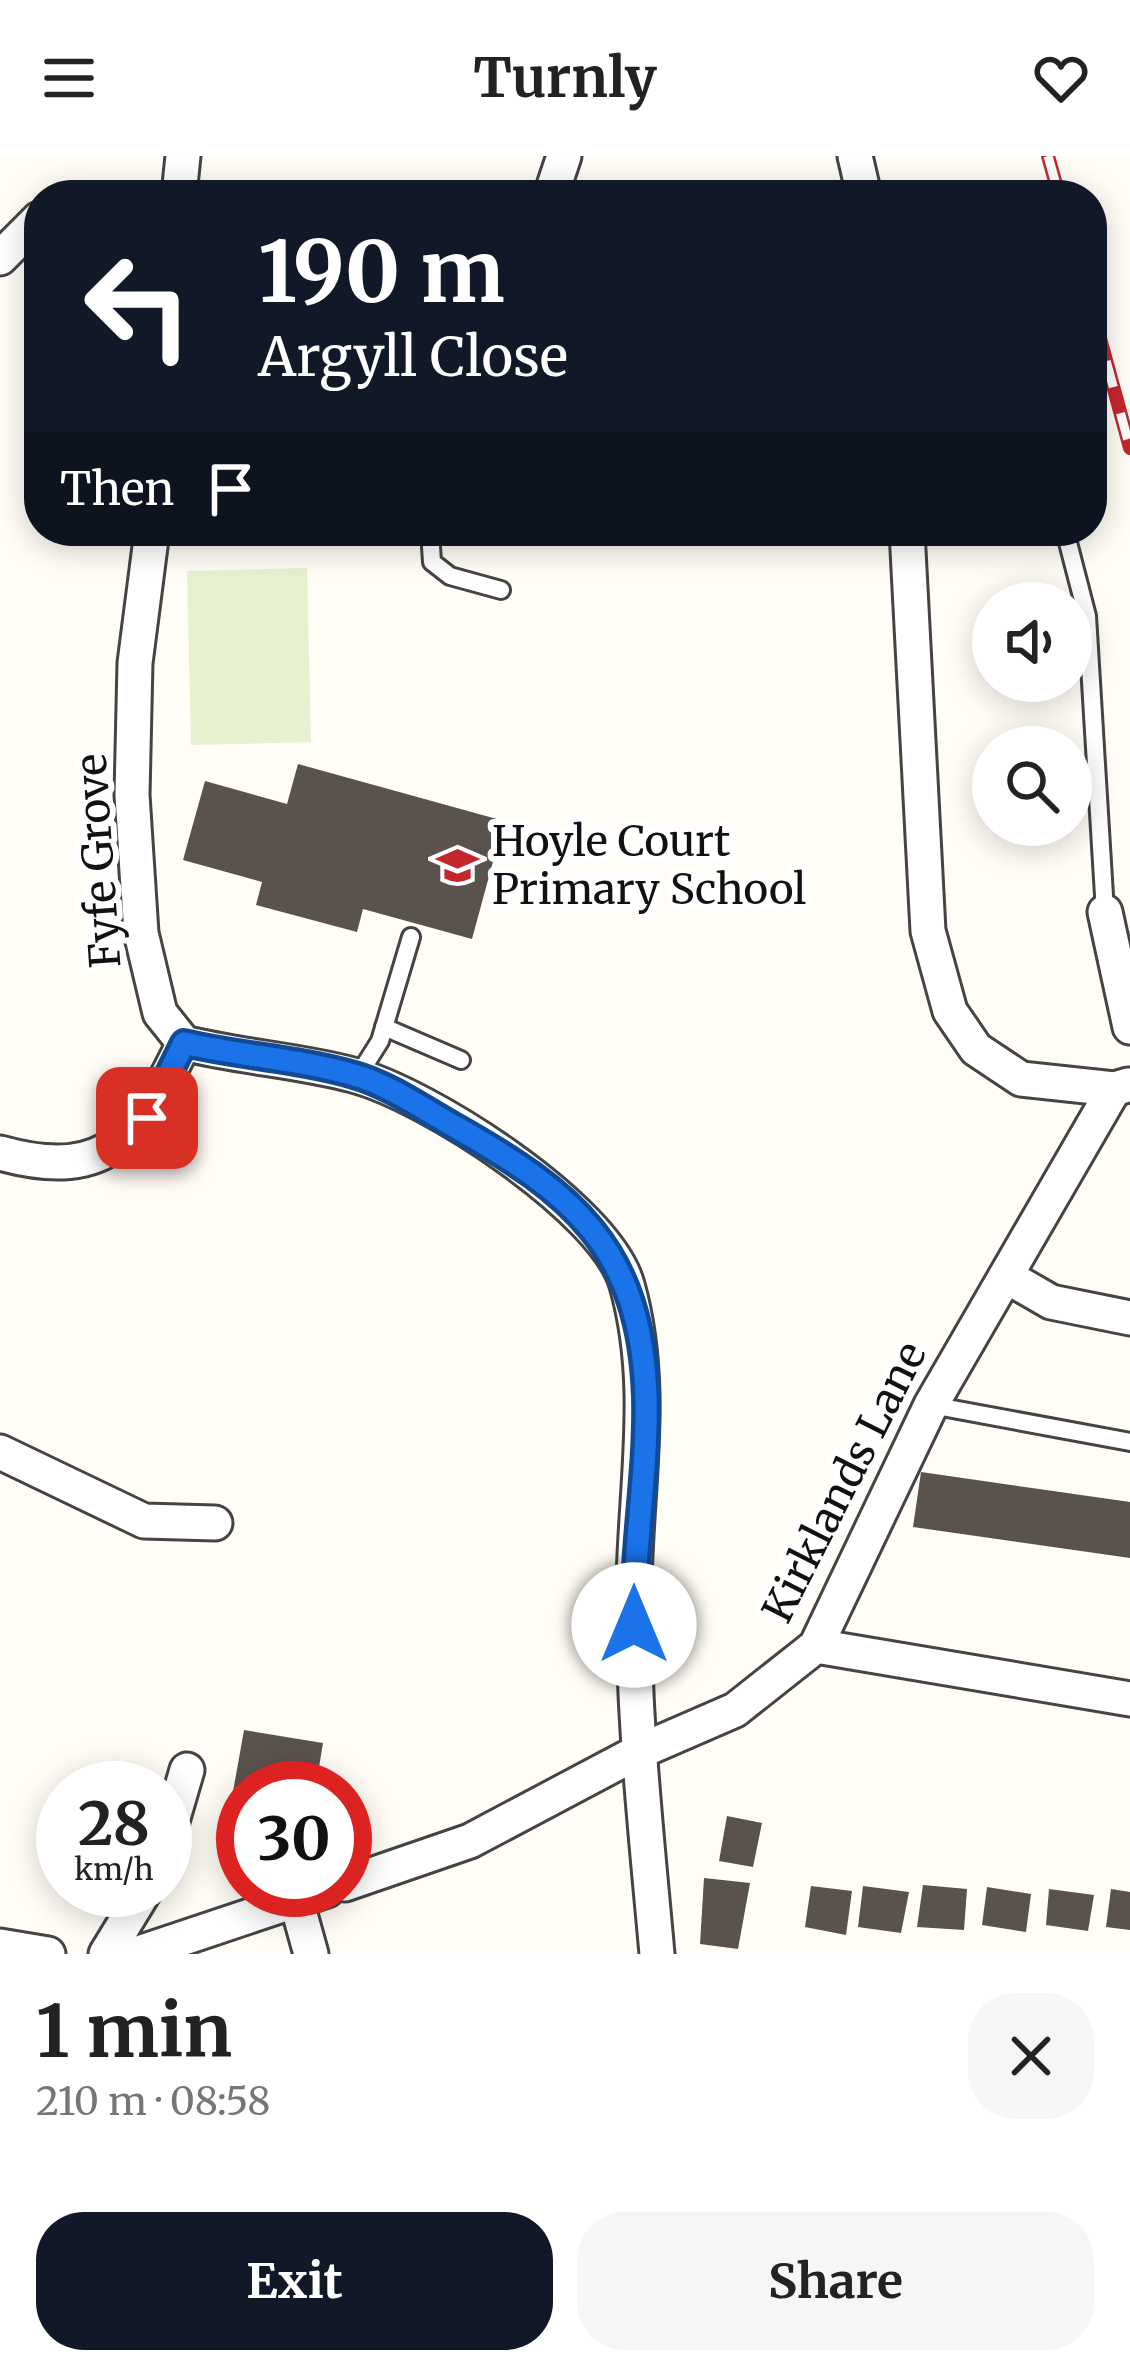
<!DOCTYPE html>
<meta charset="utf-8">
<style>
body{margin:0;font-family:Merriweather,serif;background:#f6f6f6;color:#222;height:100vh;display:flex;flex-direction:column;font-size:45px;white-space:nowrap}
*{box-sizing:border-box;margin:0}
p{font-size:39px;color:#767676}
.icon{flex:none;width:66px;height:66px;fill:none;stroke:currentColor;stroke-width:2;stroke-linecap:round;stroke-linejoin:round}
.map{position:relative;height:1798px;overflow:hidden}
.side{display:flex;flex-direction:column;background:#fff;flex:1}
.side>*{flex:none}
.guide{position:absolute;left:24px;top:24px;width:1083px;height:366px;border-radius:48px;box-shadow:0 6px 30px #0003;background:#111827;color:#fff;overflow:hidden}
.controls{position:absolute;left:972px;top:426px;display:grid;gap:24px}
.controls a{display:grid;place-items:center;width:120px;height:120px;border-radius:50%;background:#fff;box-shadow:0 6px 30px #0003;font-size:60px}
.speed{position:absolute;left:36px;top:1605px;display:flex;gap:24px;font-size:60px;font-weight:700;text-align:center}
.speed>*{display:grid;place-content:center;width:156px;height:156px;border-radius:50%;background:#fff;box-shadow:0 6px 30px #0003;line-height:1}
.speed small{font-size:30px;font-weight:400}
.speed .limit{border:18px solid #d22;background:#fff;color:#111}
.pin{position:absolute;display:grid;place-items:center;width:102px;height:102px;color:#fff;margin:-51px;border-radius:24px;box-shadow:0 6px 18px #0006}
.me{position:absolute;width:132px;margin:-66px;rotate:0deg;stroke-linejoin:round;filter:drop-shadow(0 0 9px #0008)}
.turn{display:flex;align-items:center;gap:42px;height:252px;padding:0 36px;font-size:54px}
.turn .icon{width:156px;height:156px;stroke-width:2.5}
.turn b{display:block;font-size:84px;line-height:102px}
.then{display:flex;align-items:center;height:114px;padding:0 36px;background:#0003;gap:24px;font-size:45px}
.round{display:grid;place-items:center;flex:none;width:126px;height:126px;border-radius:48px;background:#f6f6f6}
.summary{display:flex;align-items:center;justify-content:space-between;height:204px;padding:0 36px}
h1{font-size:72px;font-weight:700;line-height:90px}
.primary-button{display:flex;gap:24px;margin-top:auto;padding:24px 36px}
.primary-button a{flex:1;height:138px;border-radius:48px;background:#111827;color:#fff;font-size:48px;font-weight:700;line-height:138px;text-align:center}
.primary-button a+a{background:#f6f6f6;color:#222}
header{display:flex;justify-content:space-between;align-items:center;height:156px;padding:0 36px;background:#fff;font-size:54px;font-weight:700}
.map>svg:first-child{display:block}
.pitch{fill:#e6f2cf}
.building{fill:#5a524d}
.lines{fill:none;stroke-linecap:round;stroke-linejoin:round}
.lane-casing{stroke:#444;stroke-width:22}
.street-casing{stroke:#444;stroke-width:39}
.lane{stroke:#fff;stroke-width:16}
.street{stroke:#fff;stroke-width:33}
.rail-casing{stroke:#c4262e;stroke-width:14}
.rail{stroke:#fff;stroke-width:9;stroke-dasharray:27;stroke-linecap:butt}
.route-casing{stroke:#114b97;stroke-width:30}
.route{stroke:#1a73e8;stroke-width:21}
.labels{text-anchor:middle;stroke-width:12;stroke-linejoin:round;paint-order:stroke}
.poi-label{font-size:42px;fill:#111;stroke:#fff;text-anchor:start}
.street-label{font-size:42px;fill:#111;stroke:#fff}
</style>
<header><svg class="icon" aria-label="menu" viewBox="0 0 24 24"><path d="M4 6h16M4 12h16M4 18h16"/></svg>Turnly<svg class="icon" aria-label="heart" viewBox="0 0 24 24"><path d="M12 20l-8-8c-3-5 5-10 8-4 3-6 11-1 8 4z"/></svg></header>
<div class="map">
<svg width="1130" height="1798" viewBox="0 0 1130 1798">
<rect width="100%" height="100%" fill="#fffdf5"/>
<polygon class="pitch" points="307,412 311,586 191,589 187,415"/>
<g class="building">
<polygon points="298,608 504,665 472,783 363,753 357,776 256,749 262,726 183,704 205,625 287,648"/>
<polygon points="921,1316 1130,1346 1130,1402 913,1371"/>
<polygon points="244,1574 323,1587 316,1629 289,1625 287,1632 243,1632 243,1649 231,1647"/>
<polygon points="727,1660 762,1667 753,1711 719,1705"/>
<polygon points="704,1722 750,1727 738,1793 700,1788"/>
<polygon points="923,1729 967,1733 964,1774 917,1771"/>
<polygon points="811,1730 852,1735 846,1779 805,1771"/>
<polygon points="863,1730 909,1736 901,1777 858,1771"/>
<polygon points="987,1731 1031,1738 1026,1776 982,1769"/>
<polygon points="1049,1733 1094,1739 1088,1775 1046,1769"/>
<polygon points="1111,1733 1130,1736 1130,1774 1106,1771"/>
</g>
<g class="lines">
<defs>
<g id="lane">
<polyline points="430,375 432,406 450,420 501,434"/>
<polyline points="1065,375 1087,460 1105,756"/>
<polyline points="384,871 461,904"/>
<polyline points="358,920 380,885 411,781"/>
<polyline points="931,1249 1130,1286"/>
</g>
<g id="street">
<polyline points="855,0 864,39"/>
<polyline points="179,39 183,0"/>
<polyline points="551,39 564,0"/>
<polyline points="0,102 39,63"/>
<path d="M152,375L135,507L132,639L141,777L160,857L184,887C239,901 297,904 353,919C427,938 606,1053 627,1129C655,1228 636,1326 634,1427C632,1552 646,1674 657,1798"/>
<polyline points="907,375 928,775 950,855 976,893 1021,923 1114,933 1128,929"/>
<polyline points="1105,756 1130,871"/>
<path d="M0,997C111,1028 140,977 184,887"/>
<polyline points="1006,1120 1051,1146 1130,1162"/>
<polyline points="0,1296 144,1365 215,1367"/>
<polyline points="816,1490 1130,1543"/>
<polyline points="165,1689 187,1614"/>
<polyline points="345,1728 470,1685 636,1597 735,1554 816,1490 931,1249 1114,933"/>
<polyline points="296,1744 311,1798"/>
<polyline points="0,1790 48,1798"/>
<polyline points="106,1798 145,1734"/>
<polyline points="136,1798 327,1734"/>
</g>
</defs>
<use href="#lane" class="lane-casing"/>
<use href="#street" class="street-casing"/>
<use href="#lane" class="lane"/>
<use href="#street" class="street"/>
<defs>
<g id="rail">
<polyline points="1048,0 1059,39"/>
<polyline points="1092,153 1130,292"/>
</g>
</defs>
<use href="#rail" class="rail-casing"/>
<use href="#rail" class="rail"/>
</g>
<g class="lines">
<defs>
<path id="route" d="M147,962L184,887C240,900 299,903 354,919C387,928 422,952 452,969C573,1037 641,1092 646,1241C648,1317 633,1393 634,1469"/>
</defs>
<use href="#route" class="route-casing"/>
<use href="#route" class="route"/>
</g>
<defs>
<symbol id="school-bare" viewBox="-9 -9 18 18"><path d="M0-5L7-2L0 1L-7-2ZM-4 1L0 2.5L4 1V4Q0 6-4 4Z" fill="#c4262e" stroke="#fff" stroke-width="2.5" paint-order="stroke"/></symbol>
</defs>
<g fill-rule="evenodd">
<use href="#school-bare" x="428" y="680" width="59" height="59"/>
</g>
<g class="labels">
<g class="poi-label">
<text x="492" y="700">Hoyle Court<tspan x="492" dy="48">Primary School</tspan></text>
</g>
<g class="street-label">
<text transform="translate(98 705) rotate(-94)" y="15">Fyfe Grove</text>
<text transform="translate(844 1326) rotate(-63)" y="15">Kirklands Lane</text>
</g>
</g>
</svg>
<div class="controls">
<a><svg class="icon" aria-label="sound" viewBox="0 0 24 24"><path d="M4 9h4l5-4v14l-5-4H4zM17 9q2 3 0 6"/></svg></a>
<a><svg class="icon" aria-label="search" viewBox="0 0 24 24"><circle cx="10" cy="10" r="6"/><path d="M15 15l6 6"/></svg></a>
</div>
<div class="speed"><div>28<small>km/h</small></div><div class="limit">30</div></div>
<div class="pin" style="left:147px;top:962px;background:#d93025"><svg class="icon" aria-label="arrive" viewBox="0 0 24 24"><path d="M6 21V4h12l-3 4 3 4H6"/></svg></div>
<svg class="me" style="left:634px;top:1469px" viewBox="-20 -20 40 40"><circle r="19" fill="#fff"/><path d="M0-13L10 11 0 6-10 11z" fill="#1a73e8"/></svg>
<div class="guide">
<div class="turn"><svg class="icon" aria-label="left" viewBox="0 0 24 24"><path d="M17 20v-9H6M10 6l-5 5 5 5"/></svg><div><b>190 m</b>Argyll Close</div></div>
<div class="then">Then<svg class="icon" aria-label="arrive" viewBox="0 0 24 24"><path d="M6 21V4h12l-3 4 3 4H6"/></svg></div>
</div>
</div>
<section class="side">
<div class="summary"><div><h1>1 min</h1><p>210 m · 08:58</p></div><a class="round"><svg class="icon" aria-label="close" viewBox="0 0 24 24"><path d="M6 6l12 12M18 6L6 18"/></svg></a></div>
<div class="primary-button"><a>Exit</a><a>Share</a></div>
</section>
